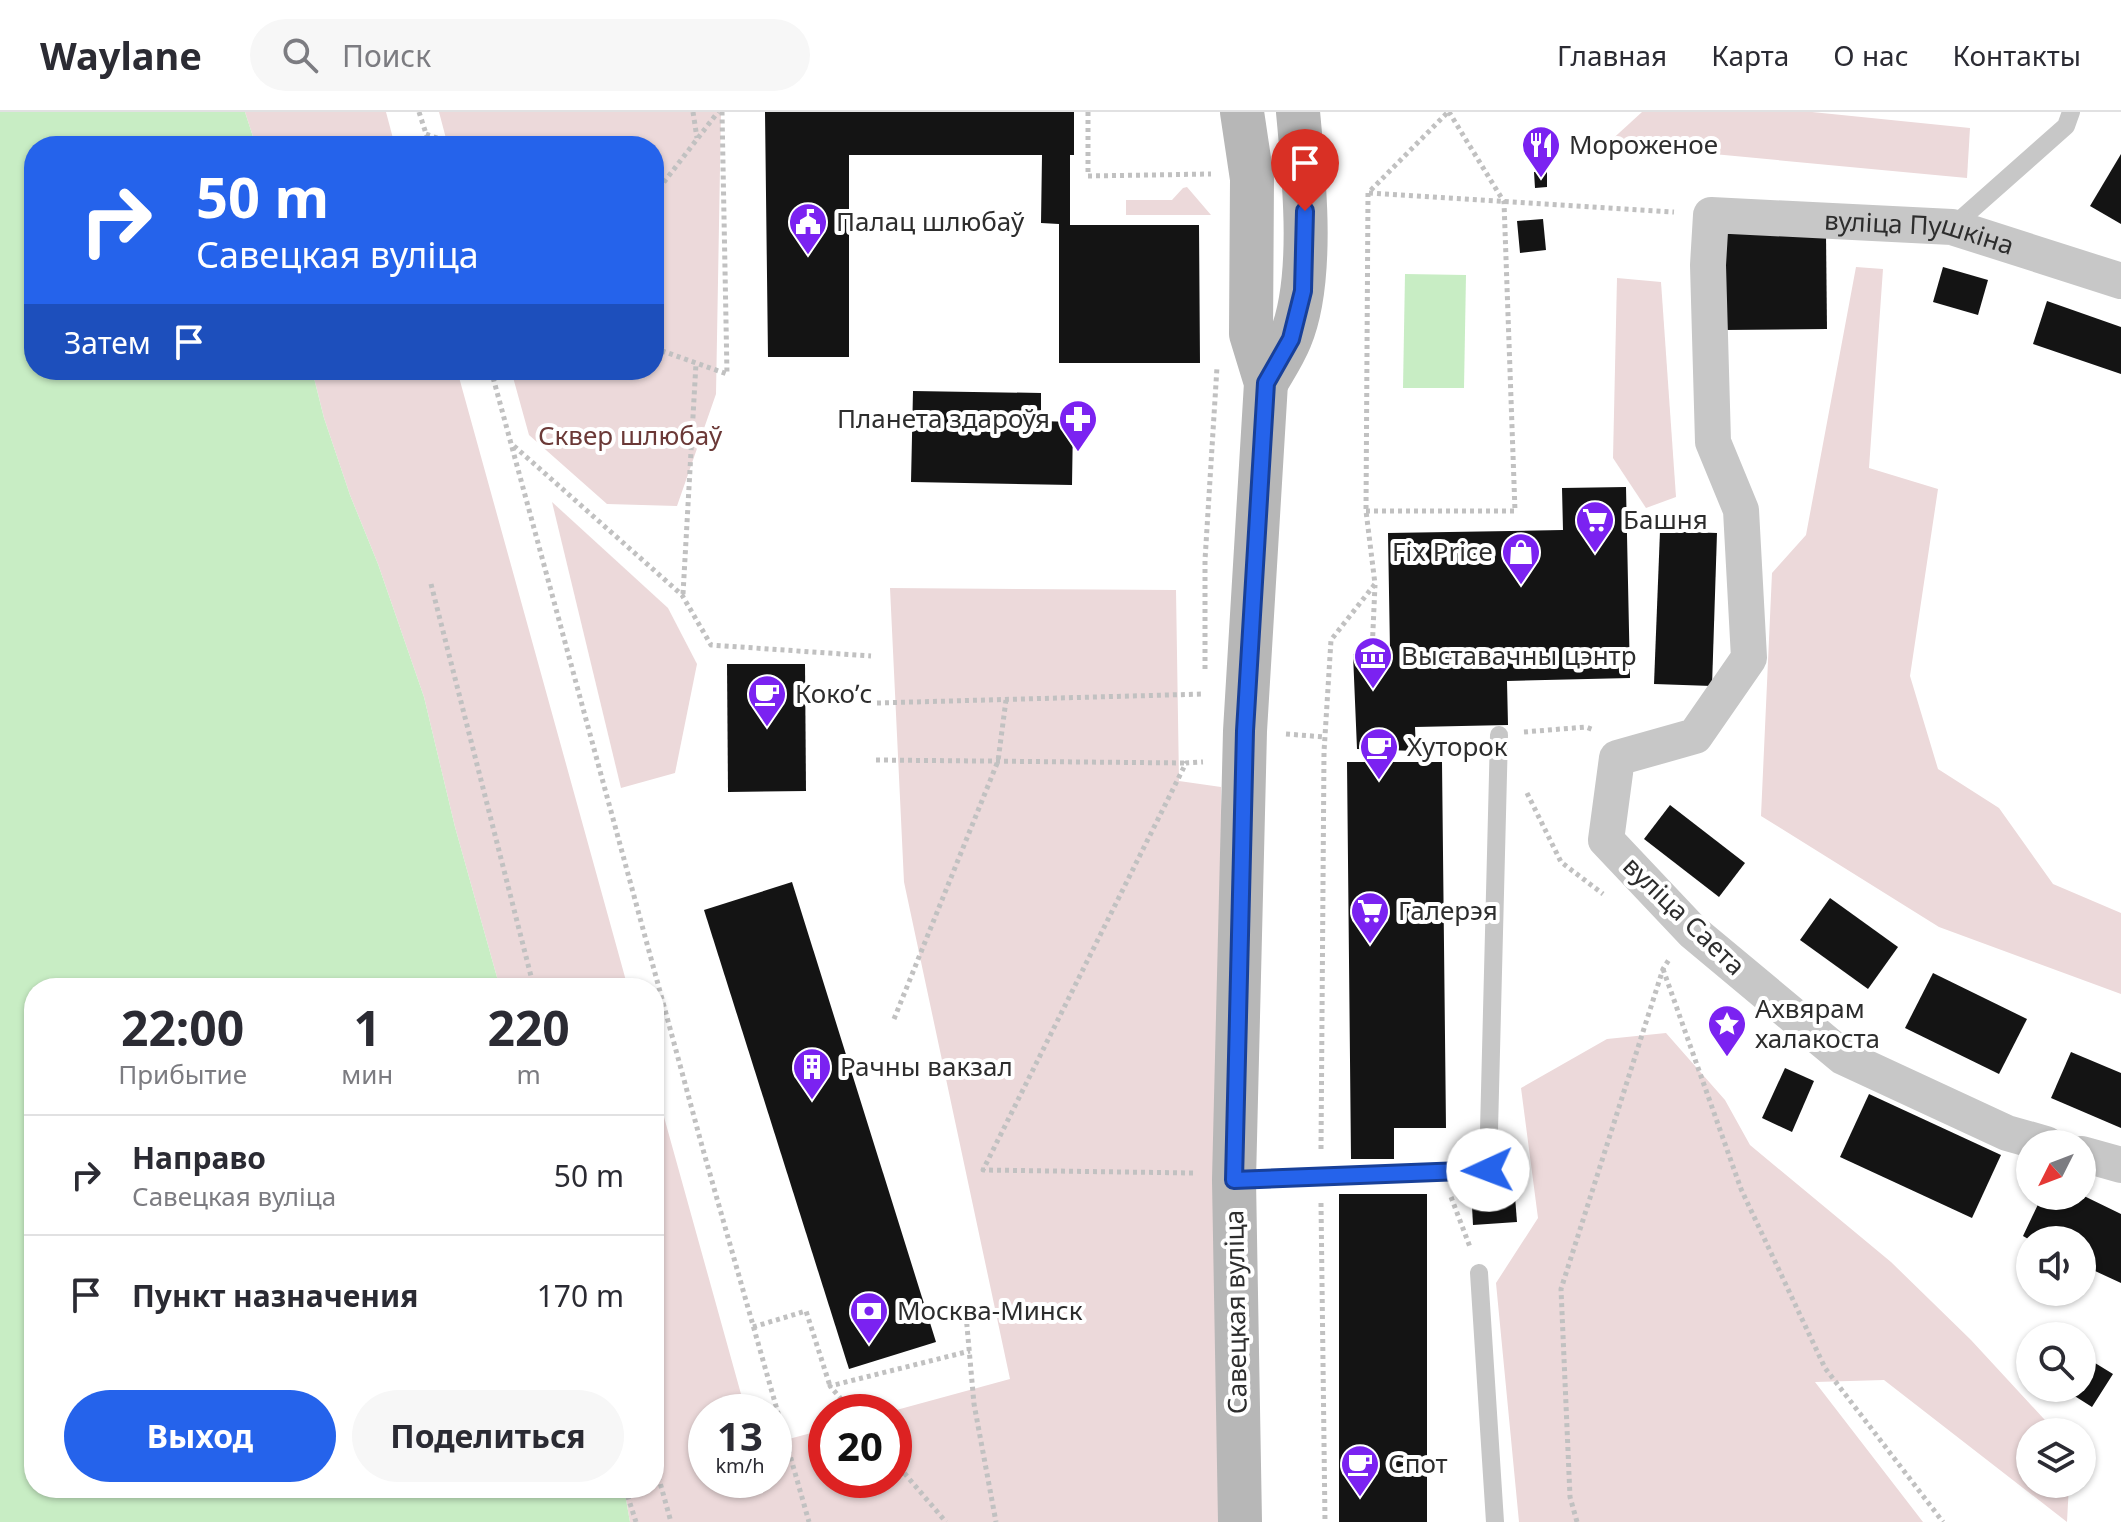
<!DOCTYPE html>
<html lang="ru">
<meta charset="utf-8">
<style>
body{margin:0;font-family:"Noto Sans",sans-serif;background:#f7f7f7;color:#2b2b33;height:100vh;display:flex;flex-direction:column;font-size:30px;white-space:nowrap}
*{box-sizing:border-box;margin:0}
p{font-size:26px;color:#7c7c81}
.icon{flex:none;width:44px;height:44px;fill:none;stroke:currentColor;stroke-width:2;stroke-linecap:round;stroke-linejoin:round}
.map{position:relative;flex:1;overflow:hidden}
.panel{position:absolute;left:24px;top:866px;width:640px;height:520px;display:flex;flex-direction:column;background:#fff;border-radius:32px;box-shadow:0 2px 6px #0004}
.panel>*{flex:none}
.top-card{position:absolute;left:24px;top:24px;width:640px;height:244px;border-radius:32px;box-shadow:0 2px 6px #0004;background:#2563eb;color:#fff;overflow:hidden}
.needle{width:52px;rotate:228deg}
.buttons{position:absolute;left:2016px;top:1018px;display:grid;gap:16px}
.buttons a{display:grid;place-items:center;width:80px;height:80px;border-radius:50%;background:#fff;box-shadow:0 2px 6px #0004;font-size:40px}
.speed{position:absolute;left:688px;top:1282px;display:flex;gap:16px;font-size:40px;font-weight:700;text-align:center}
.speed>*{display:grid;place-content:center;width:104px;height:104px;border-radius:50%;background:#fff;box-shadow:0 2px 6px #0004;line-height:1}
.speed small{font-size:20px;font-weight:400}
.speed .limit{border:12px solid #d22;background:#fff;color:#111}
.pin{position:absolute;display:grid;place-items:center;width:68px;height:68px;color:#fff;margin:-82px -34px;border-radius:50% 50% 50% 0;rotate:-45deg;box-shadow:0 0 8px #0007}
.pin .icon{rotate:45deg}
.me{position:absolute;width:88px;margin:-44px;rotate:268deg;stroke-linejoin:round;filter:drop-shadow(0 0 6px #0008)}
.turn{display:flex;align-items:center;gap:28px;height:168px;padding:0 40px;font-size:36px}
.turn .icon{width:104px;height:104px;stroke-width:2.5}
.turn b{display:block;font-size:56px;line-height:68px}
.then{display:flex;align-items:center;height:76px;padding:0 40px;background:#0003;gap:16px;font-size:30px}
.eta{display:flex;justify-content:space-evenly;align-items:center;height:136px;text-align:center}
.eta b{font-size:48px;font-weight:700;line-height:56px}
.primary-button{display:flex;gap:16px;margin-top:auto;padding:16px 40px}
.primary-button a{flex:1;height:92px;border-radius:48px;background:#2563eb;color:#fff;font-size:32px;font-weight:700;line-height:92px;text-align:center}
.primary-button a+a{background:#f7f7f7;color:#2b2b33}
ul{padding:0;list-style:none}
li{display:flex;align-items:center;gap:24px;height:120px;padding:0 40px;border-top:2px solid #e1e1e2}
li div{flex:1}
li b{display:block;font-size:30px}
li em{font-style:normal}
header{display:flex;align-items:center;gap:48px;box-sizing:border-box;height:112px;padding:0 40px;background:#fff;border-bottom:2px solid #e1e1e2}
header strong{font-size:38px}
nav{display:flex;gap:44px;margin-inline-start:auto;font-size:28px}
.search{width:560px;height:72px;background:#f7f7f7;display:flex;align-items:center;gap:20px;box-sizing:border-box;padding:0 28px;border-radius:44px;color:#7c7c81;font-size:30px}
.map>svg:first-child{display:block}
.green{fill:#ecd9da}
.water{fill:#c8edc4}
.building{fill:#141414}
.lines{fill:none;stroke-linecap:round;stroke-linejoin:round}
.path{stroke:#c1c1c1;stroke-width:5;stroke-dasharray:4 4;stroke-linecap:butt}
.lane{stroke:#c7c7c7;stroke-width:18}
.street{stroke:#c7c7c7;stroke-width:36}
.secondary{stroke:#b7b7b7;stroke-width:44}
.route-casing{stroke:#184099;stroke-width:20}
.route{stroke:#2563eb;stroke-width:14}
.labels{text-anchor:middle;stroke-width:8;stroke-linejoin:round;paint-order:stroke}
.poi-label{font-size:26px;fill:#2d2d2d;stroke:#fff;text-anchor:start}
.street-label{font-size:26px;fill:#2d2d2d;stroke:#fff}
.park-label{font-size:26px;fill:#6b3937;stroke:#fff}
</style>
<header>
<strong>Waylane</strong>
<div class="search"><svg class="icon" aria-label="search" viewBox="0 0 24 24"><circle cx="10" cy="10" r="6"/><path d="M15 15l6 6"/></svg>Поиск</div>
<nav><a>Главная</a><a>Карта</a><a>О нас</a><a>Контакты</a></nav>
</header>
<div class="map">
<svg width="2121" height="1410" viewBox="0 0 2121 1410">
<rect width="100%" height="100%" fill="#fff"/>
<g class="green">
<polygon points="245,0 386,0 395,34 256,34"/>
<polygon points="439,0 721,0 716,282 677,394 607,392 529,323 511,258 654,258 654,34 448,34"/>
<polygon points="1642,0 1812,0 1970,16 1967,66 1607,32"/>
<polygon points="1187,75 1211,103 1126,103 1126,88 1172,88 1183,76"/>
<polygon points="1856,155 1883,157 1869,356 1938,377 1910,564 1938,657 1999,696 2053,772 2121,801 2121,882 1939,815 1761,704 1772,461 1806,423"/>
<polygon points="1617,166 1661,170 1676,385 1646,396 1613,346"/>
<polygon points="312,258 457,258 628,876 500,876 455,715 424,585 378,452 350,383 324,306"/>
<polygon points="552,390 668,496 697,552 675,661 621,676"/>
<polygon points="890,476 1176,478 1179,669 1221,675 1218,1410 630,1410 624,1376 654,1376 654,969 746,1300 706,1300 706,1368 774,1368 774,1331 826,1317 826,1368 894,1368 894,1300 889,1300 1010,1267 904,770"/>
<polygon points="1666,921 1725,988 1750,1033 1891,1150 1971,1228 2056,1320 2030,1320 2030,1372 2069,1372 2067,1410 1884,1268 1815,1270 1923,1410 1519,1410 1496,1171 1538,1106 1521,976 1607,927"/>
</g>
<g class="water">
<polygon points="0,0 245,0 256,34 34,34 34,258 312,258 324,306 350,383 378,452 424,585 455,715 500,876 34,876 34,1376 624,1376 630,1410 0,1410"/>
<polygon points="1405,162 1466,163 1464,276 1403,276"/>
</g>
<g class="building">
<polygon points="765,0 1074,0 1074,43 1070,43 1070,113 1199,113 1200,251 1059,251 1059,112 1041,111 1042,43 849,43 849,245 768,245"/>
<polygon points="2121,42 2121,112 2090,94"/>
<polygon points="1547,59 1547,75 1535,76 1534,60"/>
<polygon points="1543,107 1546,138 1520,141 1517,109"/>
<polygon points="1722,122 1826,122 1827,217 1722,218"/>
<polygon points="1943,155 1988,168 1978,203 1933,190"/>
<polygon points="2047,189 2121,215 2121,262 2033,232"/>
<polygon points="913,279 1041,281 1041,309 1073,310 1072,373 911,370"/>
<polygon points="1626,375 1630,566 1507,569 1508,613 1415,615 1416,639 1357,637 1353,542 1390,539 1388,421 1563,418 1562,376"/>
<polygon points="1660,419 1717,421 1712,574 1654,572"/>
<polygon points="727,552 805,552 806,679 728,680"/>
<polygon points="1347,650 1442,650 1446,1016 1394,1016 1394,1047 1351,1047"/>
<polygon points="1670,693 1745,751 1719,785 1644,727"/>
<polygon points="792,770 936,1230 849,1257 704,798"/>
<polygon points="1830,786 1898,835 1868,877 1800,828"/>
<polygon points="1933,861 2027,907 1999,962 1905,916"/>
<polygon points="2071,940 2121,961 2121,1016 2051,986"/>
<polygon points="1785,956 1814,969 1792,1020 1762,1006"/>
<polygon points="1869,982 2001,1043 1972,1106 1840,1045"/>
<polygon points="1514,1072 1517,1110 1473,1113 1471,1075"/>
<rect x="1339" y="1082" width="88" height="328"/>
<polygon points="2042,1084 2084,1084 2121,1102 2121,1171 2082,1153 2082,1128 2030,1128 2023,1124"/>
<polygon points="2082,1243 2113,1262 2092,1295 2062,1276 2082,1276"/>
</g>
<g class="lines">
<g class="path">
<polyline points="419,0 430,34"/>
<polyline points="693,0 697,26"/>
<polyline points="1088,0 1088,64 1211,62"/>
<polyline points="426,22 459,34"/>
<polyline points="1369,81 1674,100"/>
<polyline points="654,83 718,0"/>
<polyline points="654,236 727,262 722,0"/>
<polyline points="491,258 702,1034 809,1410"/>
<polyline points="514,334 682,483 711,533 871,544"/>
<polyline points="1366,399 1515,399 1504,90 1449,0"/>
<polyline points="431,472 534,876"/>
<polyline points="683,482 696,251"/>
<polyline points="1372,540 1375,473"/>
<polyline points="1205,557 1205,448 1217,255"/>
<polyline points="877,591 1204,582"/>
<polyline points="1524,620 1586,615 1594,618"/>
<polyline points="1286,622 1325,625"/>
<polyline points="876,648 1186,651"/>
<polyline points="1527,681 1561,750 1603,782"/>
<polyline points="1663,857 1741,1077 1825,1256 1943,1410"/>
<polyline points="894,907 998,649 1006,588"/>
<polyline points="1321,1037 1324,640 1331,528 1375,472 1366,399 1368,81 1448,0"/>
<polyline points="1193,1061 983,1058 1186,651 1203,650"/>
<polyline points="1451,1085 1470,1135"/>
<polyline points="1321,1091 1325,1410"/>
<polyline points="966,1203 974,1292 996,1410"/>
<polyline points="753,1215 806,1199 830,1274"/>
<polyline points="852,1300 830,1274 970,1239"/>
<polyline points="654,1349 671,1410"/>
<polyline points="894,1349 946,1410"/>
<polyline points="625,1376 636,1410"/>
<polyline points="1577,1410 1570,1385 1561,1177 1663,857 1670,846"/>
</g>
<g class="lane">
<polyline points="1952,115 2066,14 2071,0"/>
<polyline points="1234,1068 1488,1058 1499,623"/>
<polyline points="1479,1161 1495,1410"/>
</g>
<g class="street">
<path id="s1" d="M2046,1032L2007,1021L1843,945L1693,820L1606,728L1617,646L1695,624L1749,546L1741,398L1713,330L1708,153L1711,103L1952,115L2121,169"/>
<polyline points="2082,1042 2121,1053"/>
</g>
<g class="secondary">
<path d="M1266,271C1274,257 1284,242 1290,227C1315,168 1304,64 1298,0"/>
<polyline points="1240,1410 1234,1068 1245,619 1266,271 1251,222 1252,67 1242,0"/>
</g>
</g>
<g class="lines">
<defs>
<polyline id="route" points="1305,99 1303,179 1291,227 1266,271 1245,619 1234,1068 1488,1058"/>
</defs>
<use href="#route" class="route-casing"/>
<use href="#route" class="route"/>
</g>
<defs>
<symbol id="restaurant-pin" viewBox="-11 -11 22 30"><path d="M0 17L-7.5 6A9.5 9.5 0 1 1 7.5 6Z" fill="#7b22f1" stroke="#fff"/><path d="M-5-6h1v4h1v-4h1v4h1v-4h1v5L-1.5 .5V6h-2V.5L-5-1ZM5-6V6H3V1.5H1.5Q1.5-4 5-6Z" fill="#fff"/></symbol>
<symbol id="civic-pin" viewBox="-11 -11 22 30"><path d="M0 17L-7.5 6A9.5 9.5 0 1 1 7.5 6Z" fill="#7b22f1" stroke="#fff"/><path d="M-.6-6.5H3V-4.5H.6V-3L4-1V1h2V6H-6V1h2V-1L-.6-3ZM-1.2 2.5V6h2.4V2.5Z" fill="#fff"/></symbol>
<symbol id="pharmacy-pin" viewBox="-11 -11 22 30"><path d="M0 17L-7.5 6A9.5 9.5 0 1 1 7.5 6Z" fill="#7b22f1" stroke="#fff"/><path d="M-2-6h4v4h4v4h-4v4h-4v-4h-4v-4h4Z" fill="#fff"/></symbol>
<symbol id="supermarket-pin" viewBox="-11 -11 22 30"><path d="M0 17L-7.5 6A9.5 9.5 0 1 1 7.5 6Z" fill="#7b22f1" stroke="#fff"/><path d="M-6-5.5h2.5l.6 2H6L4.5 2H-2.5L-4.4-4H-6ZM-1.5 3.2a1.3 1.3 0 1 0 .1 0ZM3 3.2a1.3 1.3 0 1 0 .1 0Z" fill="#fff"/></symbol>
<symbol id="shop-pin" viewBox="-11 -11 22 30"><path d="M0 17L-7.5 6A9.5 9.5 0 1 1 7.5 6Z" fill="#7b22f1" stroke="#fff"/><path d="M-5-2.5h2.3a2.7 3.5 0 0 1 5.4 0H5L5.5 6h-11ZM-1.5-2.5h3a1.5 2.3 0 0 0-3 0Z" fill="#fff"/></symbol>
<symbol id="museum-pin" viewBox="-11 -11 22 30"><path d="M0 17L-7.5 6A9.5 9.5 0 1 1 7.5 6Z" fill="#7b22f1" stroke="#fff"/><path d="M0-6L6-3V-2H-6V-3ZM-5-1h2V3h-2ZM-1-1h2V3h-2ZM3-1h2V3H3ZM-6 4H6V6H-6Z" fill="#fff"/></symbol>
<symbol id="cafe-pin" viewBox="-11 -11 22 30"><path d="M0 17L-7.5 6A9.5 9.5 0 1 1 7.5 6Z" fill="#7b22f1" stroke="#fff"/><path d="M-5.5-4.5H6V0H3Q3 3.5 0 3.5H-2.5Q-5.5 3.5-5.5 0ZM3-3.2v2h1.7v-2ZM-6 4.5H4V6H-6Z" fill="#fff"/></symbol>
<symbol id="sight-pin" viewBox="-11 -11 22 30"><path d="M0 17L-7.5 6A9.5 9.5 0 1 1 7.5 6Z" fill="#7b22f1" stroke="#fff"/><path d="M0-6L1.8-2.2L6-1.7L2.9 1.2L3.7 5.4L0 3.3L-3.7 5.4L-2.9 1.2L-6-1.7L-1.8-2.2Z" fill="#fff"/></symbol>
<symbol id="building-pin" viewBox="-11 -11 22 30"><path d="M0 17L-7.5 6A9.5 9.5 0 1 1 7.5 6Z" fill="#7b22f1" stroke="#fff"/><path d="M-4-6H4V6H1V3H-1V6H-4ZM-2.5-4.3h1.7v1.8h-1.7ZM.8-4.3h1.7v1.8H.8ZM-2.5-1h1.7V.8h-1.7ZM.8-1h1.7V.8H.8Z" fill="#fff"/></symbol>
<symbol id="bank-pin" viewBox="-11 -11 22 30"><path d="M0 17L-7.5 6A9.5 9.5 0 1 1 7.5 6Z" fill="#7b22f1" stroke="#fff"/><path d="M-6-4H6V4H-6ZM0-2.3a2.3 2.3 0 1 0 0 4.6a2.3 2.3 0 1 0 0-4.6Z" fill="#fff"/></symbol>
</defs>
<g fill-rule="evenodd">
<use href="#restaurant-pin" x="1519" y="11" width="44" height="60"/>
<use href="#civic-pin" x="786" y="88" width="44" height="60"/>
<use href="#pharmacy-pin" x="1056" y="285" width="44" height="60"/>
<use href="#supermarket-pin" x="1573" y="386" width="44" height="60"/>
<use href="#shop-pin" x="1499" y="418" width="44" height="60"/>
<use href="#museum-pin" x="1351" y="522" width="44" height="60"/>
<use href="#cafe-pin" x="745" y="560" width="44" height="60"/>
<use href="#cafe-pin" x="1357" y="613" width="44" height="60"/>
<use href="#supermarket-pin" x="1348" y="777" width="44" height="60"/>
<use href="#sight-pin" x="1705" y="890" width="44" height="60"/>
<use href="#building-pin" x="790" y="933" width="44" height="60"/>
<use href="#bank-pin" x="847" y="1177" width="44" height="60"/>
<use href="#cafe-pin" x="1338" y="1330" width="44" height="60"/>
</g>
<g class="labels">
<g class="poi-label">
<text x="1569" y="42">Мороженое</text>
<text x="836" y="119">Палац шлюбаў</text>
<text x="1050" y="316" text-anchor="end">Планета здароўя</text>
<text x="1623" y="417">Башня</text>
<text x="1493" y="449" text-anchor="end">Fix Price</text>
<text x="1401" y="553">Выставачны цэнтр</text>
<text x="795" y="591">Кокоʼс</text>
<text x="1407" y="644">Хуторок</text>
<text x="1398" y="808">Галерэя</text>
<text x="1755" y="906">Ахвярам<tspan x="1755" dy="30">халакоста</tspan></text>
<text x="840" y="964">Рачны вакзал</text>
<text x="897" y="1208">Москва-Минск</text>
<text x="1388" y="1361">Спот</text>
</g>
<g class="street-label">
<text dy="9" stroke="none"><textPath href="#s1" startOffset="1460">вуліца Пушкіна</textPath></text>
<text transform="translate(1684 804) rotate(44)" y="9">вуліца Саета</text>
<text transform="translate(1236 1200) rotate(-91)" y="9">Савецкая вуліца</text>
</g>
<g class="park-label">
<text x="630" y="333">Сквер шлюбаў</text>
</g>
</g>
</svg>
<div class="buttons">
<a><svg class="needle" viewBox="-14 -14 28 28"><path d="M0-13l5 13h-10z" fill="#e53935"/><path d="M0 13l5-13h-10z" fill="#7c7c81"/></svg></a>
<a><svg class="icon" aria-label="sound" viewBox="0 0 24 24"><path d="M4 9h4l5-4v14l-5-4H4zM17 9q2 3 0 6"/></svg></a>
<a><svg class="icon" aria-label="search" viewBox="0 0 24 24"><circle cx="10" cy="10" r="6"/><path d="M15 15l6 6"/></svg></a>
<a><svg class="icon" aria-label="layers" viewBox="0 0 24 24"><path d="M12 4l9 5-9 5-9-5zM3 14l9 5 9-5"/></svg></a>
</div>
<div class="speed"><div>13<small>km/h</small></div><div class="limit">20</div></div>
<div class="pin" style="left:1305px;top:99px;background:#d93025"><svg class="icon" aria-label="arrive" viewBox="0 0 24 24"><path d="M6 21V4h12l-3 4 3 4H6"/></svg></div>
<svg class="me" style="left:1488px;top:1058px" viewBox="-20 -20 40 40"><circle r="19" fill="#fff"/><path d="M0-13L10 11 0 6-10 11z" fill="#2563eb"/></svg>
<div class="top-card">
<div class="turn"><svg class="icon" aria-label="right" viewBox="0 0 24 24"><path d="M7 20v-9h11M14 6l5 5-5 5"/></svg><div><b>50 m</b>Савецкая вуліца</div></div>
<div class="then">Затем<svg class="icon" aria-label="arrive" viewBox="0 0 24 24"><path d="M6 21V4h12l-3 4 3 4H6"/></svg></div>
</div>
<section class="panel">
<div class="eta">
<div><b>22:00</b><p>Прибытие</p></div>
<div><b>1</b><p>мин</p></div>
<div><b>220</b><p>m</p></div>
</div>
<ul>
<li><svg class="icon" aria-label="right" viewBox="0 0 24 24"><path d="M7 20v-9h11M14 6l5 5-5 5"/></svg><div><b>Направо</b><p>Савецкая вуліца</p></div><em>50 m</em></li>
<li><svg class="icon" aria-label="arrive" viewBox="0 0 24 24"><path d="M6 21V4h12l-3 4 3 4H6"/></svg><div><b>Пункт назначения</b></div><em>170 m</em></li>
</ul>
<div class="primary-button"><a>Выход</a><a>Поделиться</a></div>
</section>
</div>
